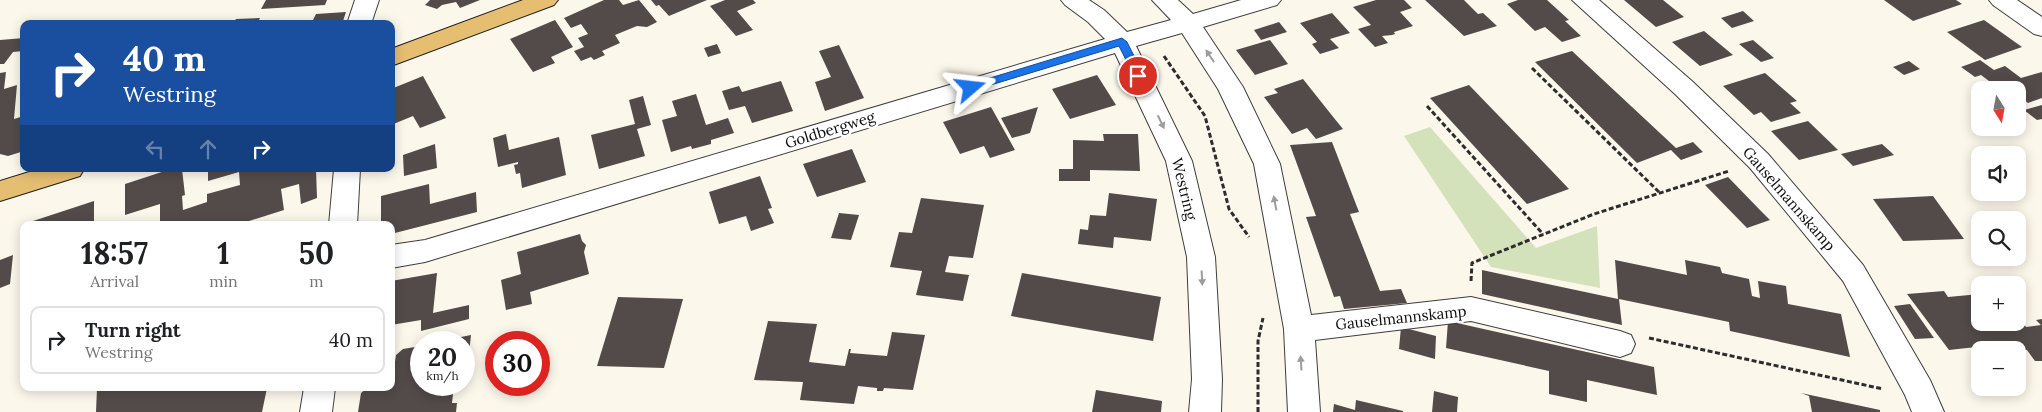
<!DOCTYPE html>
<meta charset="utf-8">
<style>
body{margin:0;font-family:Lora,serif;background:#f2f2f2;color:#202124;height:100vh;display:flex;flex-direction:column;font-size:19px;white-space:nowrap}
*{box-sizing:border-box;margin:0}
p{font-size:16px;color:#757577}
.icon{flex:none;width:28px;height:28px;fill:none;stroke:currentColor;stroke-width:2;stroke-linecap:round;stroke-linejoin:round}
.map{position:relative;flex:1;overflow:hidden}
.drawer{position:absolute;left:20px;top:221px;width:375px;height:170px;display:flex;flex-direction:column;background:#fff;border-radius:10px;box-shadow:0 2px 12px #0003}
.drawer>*{flex:none}
.top-card{position:absolute;left:20px;top:20px;width:375px;height:152px;border-radius:10px;box-shadow:0 2px 12px #0003;background:#1a4fa0;color:#fff;overflow:hidden}
.needle{width:32px;rotate:169deg}
.fabs{position:absolute;left:1971px;top:81px;display:grid;gap:10px}
.fabs a{display:grid;place-items:center;width:55px;height:55px;border-radius:10px;background:#fff;box-shadow:0 2px 12px #0003;font-size:25px}
.speed{position:absolute;left:410px;top:331px;display:flex;gap:10px;font-size:25px;font-weight:700;text-align:center}
.speed>*{display:grid;place-content:center;width:65px;height:65px;border-radius:50%;background:#fff;box-shadow:0 2px 12px #0003;line-height:1}
.speed small{font-size:12px;font-weight:400}
.speed .limit{border:8px solid #d22;background:#fff;color:#111}
.pin{position:absolute;display:grid;place-items:center;width:42px;height:42px;color:#fff;margin:-21px;border:2px solid #fff;border-radius:50%;box-shadow:0 1px 5px #0007}
.me{position:absolute;width:55px;margin:-28px;rotate:73deg;stroke-linejoin:round;filter:drop-shadow(0 0 4px #0008)}
.turn{display:flex;align-items:center;gap:18px;height:105px;padding:0 20px;font-size:22px}
.turn .icon{width:65px;height:65px;stroke-width:2.5}
.turn b{display:block;font-size:35px;line-height:42px}
.lanes{display:flex;align-items:center;height:48px;padding:0 20px;background:#0003;justify-content:center;gap:25px;direction:ltr}
.lanes .off{opacity:.35}
.eta{display:flex;justify-content:space-evenly;align-items:center;height:85px;text-align:center}
.eta b{font-size:30px;font-weight:700;line-height:35px}
ul{padding:0;list-style:none}
li{display:flex;align-items:center;gap:15px;height:68px;margin:0 10px 8px;padding:0 10px;border:2px solid #e0e0e0;border-radius:10px}
li div{flex:1}
li b{display:block;font-size:19px}
li em{font-style:normal}
.map>svg:first-child{display:block}
.green{fill:#d3e2ba}
.building{fill:#524b49}
.lines{fill:none;stroke-linecap:round;stroke-linejoin:round}
.minor-casing{stroke:#3e3e3e;stroke-width:2}
.major-casing{stroke:#1c1c1c;stroke-width:2}
.path{stroke:#2d2d2d;stroke-width:3;stroke-dasharray:5 2.5;stroke-linecap:butt}
.minor{fill:#fff;fill-rule:evenodd}
.major{fill:#e6be72;fill-rule:evenodd}
.oneway{fill:#9d9d9d}
.route{fill:#1a73e8;stroke:#114b97}
.labels{text-anchor:middle;stroke-width:5;stroke-linejoin:round;paint-order:stroke}
.street-label{font-size:15px;fill:#0b0b0b;stroke:#fff}
</style>
<div class="map">
<svg width="2042" height="412" viewBox="0 0 2042 412">
<rect width="100%" height="100%" fill="#fcf7eb"/>
<polygon class="green" points="1430,127 1536,248 1597,226 1600,288 1491,267 1404,136"/>
<g class="building">
<polygon points="266,0 327,0 325,5 261,9"/>
<polygon points="430,0 480,0 460,8 456,2 442,5 437,9 425,5"/>
<polygon points="604,0 619,0 623,5 639,0 657,22 647,27 637,26 615,35 620,43 602,51 605,55 594,60 591,57 581,61 574,51 584,47 578,38 588,34 581,24 571,28 564,18"/>
<polygon points="651,0 707,0 669,16 659,5 656,6"/>
<polygon points="725,0 753,0 756,3 737,11 753,30 736,36 710,6"/>
<polygon points="1376,0 1404,0 1412,8 1400,12 1413,26 1394,32 1395,34 1392,35 1382,36 1388,43 1375,47 1358,29 1371,25 1353,7"/>
<polygon points="1425,0 1464,0 1478,14 1483,13 1497,26 1464,36"/>
<polygon points="1518,0 1547,0 1569,20 1565,21 1581,36 1562,42 1545,27 1535,31 1507,4"/>
<polygon points="1624,0 1663,0 1684,17 1656,27"/>
<polygon points="1884,0 1956,0 1962,4 1913,21"/>
<polygon points="1743,11 1754,21 1732,28 1721,18"/>
<polygon points="346,12 342,24 311,24 316,14"/>
<polygon points="1332,13 1350,33 1330,39 1339,48 1320,54 1312,44 1317,42 1300,23"/>
<polygon points="260,18 257,24 233,24 236,19"/>
<polygon points="555,20 573,47 551,57 555,63 533,72 510,39"/>
<polygon points="1984,20 2022,47 1985,60 1947,32"/>
<polygon points="1279,22 1287,32 1261,40 1254,30"/>
<polygon points="1704,31 1733,55 1700,66 1672,42"/>
<polygon points="24,38 24,51 13,52 4,64 0,64 0,40"/>
<polygon points="1270,40 1288,64 1255,75 1236,50"/>
<polygon points="1753,40 1774,58 1761,62 1739,44"/>
<polygon points="717,44 721,53 708,57 704,48"/>
<polygon points="839,45 864,98 825,111 815,82 831,77 819,51"/>
<polygon points="1572,51 1676,148 1693,142 1703,152 1681,160 1671,150 1637,163 1535,62"/>
<polygon points="1980,60 1994,70 2005,66 2021,78 2042,72 2042,98 2028,103 2018,95 2018,90 2011,90 2005,85 1997,87 1981,75 1975,77 1961,67"/>
<polygon points="1909,61 1920,69 1904,75 1893,67"/>
<polygon points="6,72 4,89 17,85 14,119 24,116 24,151 8,156 0,154 0,73"/>
<polygon points="1765,73 1797,101 1790,103 1801,113 1771,122 1761,112 1754,115 1723,86"/>
<polygon points="1097,75 1116,105 1070,119 1052,89"/>
<polygon points="423,76 446,118 420,128 413,116 391,125 391,89"/>
<polygon points="1303,79 1334,118 1343,129 1316,139 1307,128 1292,134 1264,97 1278,93 1274,89"/>
<polygon points="781,81 793,111 752,123 745,106 729,110 722,91 739,86 742,92"/>
<polygon points="1469,85 1527,145 1569,189 1527,204 1430,98"/>
<polygon points="696,94 706,125 728,118 734,133 711,140 711,144 692,149 691,146 671,152 662,120 677,116 672,101"/>
<polygon points="643,96 651,125 637,129 645,156 599,169 591,135 635,124 629,100"/>
<polygon points="2042,105 2042,119 2037,120 2024,110"/>
<polygon points="991,107 1015,150 990,158 984,146 960,154 943,122"/>
<polygon points="1038,107 1030,133 1012,138 1001,118"/>
<polygon points="1808,121 1838,150 1799,160 1771,131"/>
<polygon points="506,134 509,150 559,137 566,175 522,188 520,173 516,174 514,165 518,164 518,162 498,167 493,138"/>
<polygon points="1103,134 1138,134 1140,171 1090,170 1090,181 1059,181 1059,169 1073,169 1073,140 1104,141"/>
<polygon points="1332,142 1359,212 1350,214 1380,291 1401,289 1407,303 1344,309 1340,296 1334,297 1306,217 1316,216 1290,145"/>
<polygon points="435,144 437,168 404,176 403,155"/>
<polygon points="1882,144 1894,155 1853,166 1841,154"/>
<polygon points="852,149 866,182 817,197 803,164"/>
<polygon points="171,169 182,169 185,195 182,196 183,210 207,202 207,194 240,185 239,172 208,181 208,169 316,169 317,198 301,204 299,184 281,189 284,210 246,222 246,225 160,225 160,204 125,215 125,184"/>
<polygon points="760,176 772,208 768,209 774,223 751,231 746,216 719,224 709,192"/>
<polygon points="1728,177 1759,209 1770,220 1747,228 1705,185"/>
<polygon points="429,184 430,204 476,192 477,212 391,234 391,225 381,225 381,196"/>
<polygon points="1109,193 1157,199 1151,241 1114,237 1113,248 1078,244 1080,229 1088,230 1090,215 1106,216"/>
<polygon points="1933,196 1964,239 1903,241 1873,199"/>
<polygon points="921,198 984,205 973,258 949,256 945,272 969,275 963,301 916,295 922,271 890,267 899,232 912,233"/>
<polygon points="94,201 94,225 30,225 30,222"/>
<polygon points="839,213 859,215 851,240 831,238"/>
<polygon points="580,234 582,241 586,245 584,252 589,274 530,292 532,304 506,310 501,280 521,274 517,252"/>
<polygon points="13,255 10,284 0,288 0,260"/>
<polygon points="1982,258 2014,258 2017,261 1987,264"/>
<polygon points="1615,260 1687,275 1685,260 1720,267 1722,273 1749,279 1752,296 1760,298 1758,281 1786,286 1788,304 1841,314 1850,357 1730,331 1729,322 1619,299 1622,325 1482,294 1482,270 1618,299"/>
<polygon points="437,273 433,313 469,305 469,319 421,331 421,320 391,325 391,281"/>
<polygon points="1022,273 1161,297 1153,341 1011,316"/>
<polygon points="1944,291 1948,297 1980,294 1980,322 2018,322 2018,316 2026,327 2041,325 2036,320 2042,319 2042,361 2035,361 2027,350 1988,350 1985,346 1949,350 1907,294"/>
<polygon points="618,297 683,299 664,368 597,366"/>
<polygon points="1910,304 1934,338 1915,339 1894,306"/>
<polygon points="768,321 817,324 809,362 845,366 849,349 851,349 850,353 887,356 892,332 925,335 913,390 884,388 883,391 877,391 877,388 858,386 854,404 800,400 803,382 754,380"/>
<polygon points="1448,321 1654,367 1657,395 1587,380 1587,402 1549,394 1549,371 1446,348"/>
<polygon points="1401,327 1436,336 1435,359 1399,349"/>
<polygon points="471,335 467,373 464,374 464,342 436,342"/>
<polygon points="421,346 421,385 454,385 452,403 457,403 456,412 358,412 361,393 367,388 391,388 396,355 403,349"/>
<polygon points="97,388 267,388 262,412 96,412"/>
<polygon points="1096,390 1162,401 1161,412 1092,412"/>
<polygon points="1434,391 1458,397 1457,412 1432,412"/>
<polygon points="1801,393 1880,410 1880,412 1812,412 1809,396"/>
<polygon points="1356,400 1403,411 1403,412 1333,412 1334,404 1355,410"/>
</g>
<g class="lines">
<defs>
<g id="minor">
<polygon points="355,0 379,0 371,24 347,24"/>
<polygon points="1061,0 1089,0 1104,10 1127,32 1171,20 1152,0 1178,0 1193,14 1241,0 1281,0 1277,5 1203,27 1243,87 1280,164 1311,315 1471,297 1620,331 1631,335 1635,344 1631,353 1620,357 1471,321 1315,340 1320,412 1288,412 1284,329 1254,164 1218,89 1182,33 1136,46 1192,161 1215,257 1222,379 1221,412 1189,412 1192,379 1187,257 1166,161 1115,53 425,262 391,268 391,245 425,240 1105,39 1088,22 1065,5"/>
<polygon points="1572,0 1599,0 1693,82 1768,154 1863,265 1930,380 1944,412 1912,412 1905,395 1843,281 1750,168 1675,94"/>
<polygon points="1989,0 2017,0 2042,17 2042,36 2034,34 1993,5"/>
<polygon points="334,169 360,169 357,225 329,225"/>
<polygon points="304,388 335,388 332,412 300,412"/>
</g>
<g id="major">
<polygon points="523,0 558,0 554,5 391,66 391,49"/>
<polygon points="39,169 84,169 80,176 0,201 0,181"/>
</g>
</defs>
<use href="#minor" class="minor-casing"/>
<use href="#major" class="major-casing"/>
<g class="path">
<polyline points="1164,56 1205,116 1229,209 1249,237"/>
<polyline points="1532,68 1660,193"/>
<polyline points="1427,106 1543,234"/>
<polyline points="1471,281 1472,263 1594,214 1729,171"/>
<polyline points="1649,338 1883,389"/>
<polyline points="1258,412 1258,341 1263,318"/>
</g>
<use href="#minor" class="minor"/>
<use href="#major" class="major"/>
</g>
<defs><path id="oneway-solid" d="M-6-.8H1V-3.2L6.5 0L1 3.2V.8H-6Z" transform="scale(1.25)"/></defs>
<g class="oneway">
<use href="#oneway-solid" transform="translate(1210 56) rotate(-123)"/>
<use href="#oneway-solid" transform="translate(1161 122) rotate(64)"/>
<use href="#oneway-solid" transform="translate(1275 203) rotate(-101)"/>
<use href="#oneway-solid" transform="translate(1202 278) rotate(87)"/>
<use href="#oneway-solid" transform="translate(1301 363) rotate(-94)"/>
</g>
<polygon class="route" points="1122,38 1127,42 1144,76 1142,78 1135,78 1119,46 971,91 966,88 967,85"/>
<g class="labels">
<g class="street-label">
<text transform="translate(830 130) rotate(-17)" y="5">Goldbergweg</text>
<text transform="translate(1184 189) rotate(76)" y="5">Westring</text>
<text transform="translate(1789 199) rotate(49)" y="5">Gauselmannskamp</text>
<text transform="translate(1401 318) rotate(-6)" y="5">Gauselmannskamp</text>
</g>
</g>
</svg>
<div class="fabs">
<a><svg class="needle" viewBox="-14 -14 28 28"><path d="M0-13l5 13h-10z" fill="#e53935"/><path d="M0 13l5-13h-10z" fill="#757577"/></svg></a>
<a><svg class="icon" aria-label="sound" viewBox="0 0 24 24"><path d="M4 9h4l5-4v14l-5-4H4zM17 9q2 3 0 6"/></svg></a>
<a><svg class="icon" aria-label="search" viewBox="0 0 24 24"><circle cx="10" cy="10" r="6"/><path d="M15 15l6 6"/></svg></a>
<a>+</a>
<a>−</a>
</div>
<div class="speed"><div>20<small>km/h</small></div><div class="limit">30</div></div>
<div class="pin" style="left:1138px;top:76px;background:#d93025"><svg class="icon" aria-label="arrive" viewBox="0 0 24 24"><path d="M6 21V4h12l-3 4 3 4H6"/></svg></div>
<svg class="me" style="left:971px;top:88px" viewBox="-20 -20 40 40"><path d="M0-17L14 15 0 8-14 15z" fill="#1a73e8" stroke="#fff" stroke-width="4"/></svg>
<div class="top-card">
<div class="turn"><svg class="icon" aria-label="right" viewBox="0 0 24 24"><path d="M7 20v-9h11M14 6l5 5-5 5"/></svg><div><b>40 m</b>Westring</div></div>
<div class="lanes"><svg class="icon off" aria-label="left" viewBox="0 0 24 24"><path d="M17 20v-9H6M10 6l-5 5 5 5"/></svg><svg class="icon off" aria-label="ahead" viewBox="0 0 24 24"><path d="M12 20V5M6 11l6-6 6 6"/></svg><svg class="icon" aria-label="right" viewBox="0 0 24 24"><path d="M7 20v-9h11M14 6l5 5-5 5"/></svg></div>
</div>
<section class="drawer">
<div class="eta">
<div><b>18:57</b><p>Arrival</p></div>
<div><b>1</b><p>min</p></div>
<div><b>50</b><p>m</p></div>
</div>
<ul>
<li><svg class="icon" aria-label="right" viewBox="0 0 24 24"><path d="M7 20v-9h11M14 6l5 5-5 5"/></svg><div><b>Turn right</b><p>Westring</p></div><em>40 m</em></li>
</ul>
</section>
</div>
